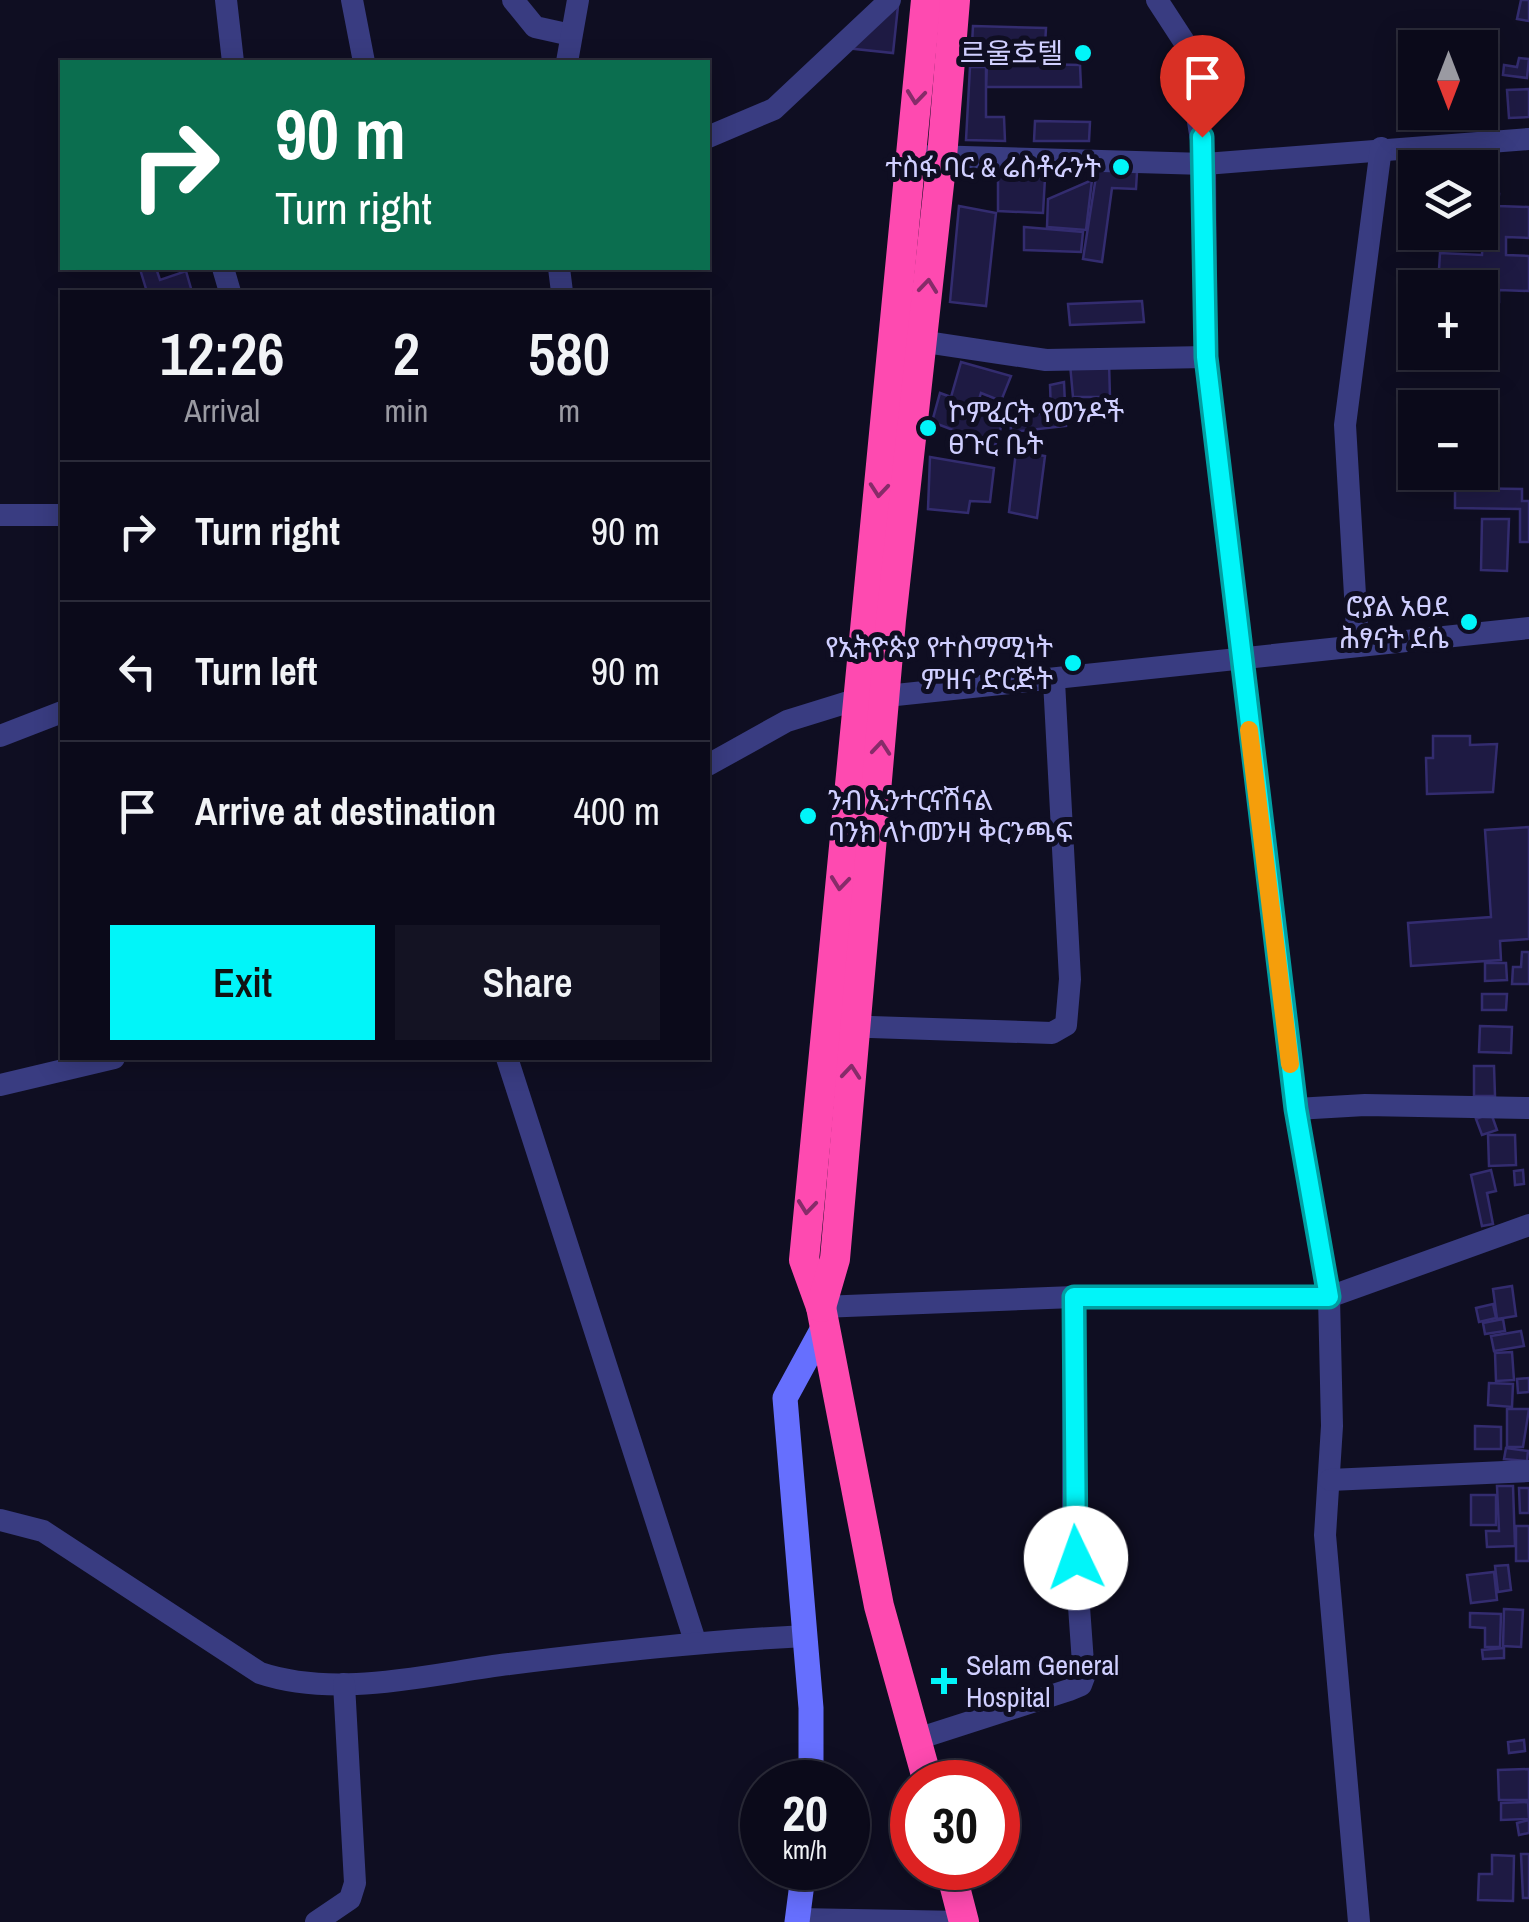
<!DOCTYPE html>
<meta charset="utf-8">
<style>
body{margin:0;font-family:"Archivo Narrow","Noto Sans Ethiopic","Noto Sans KR",sans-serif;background:#141323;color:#f1f3f6;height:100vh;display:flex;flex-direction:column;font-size:38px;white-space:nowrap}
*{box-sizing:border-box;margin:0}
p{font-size:32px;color:#9a9aa2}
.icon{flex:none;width:55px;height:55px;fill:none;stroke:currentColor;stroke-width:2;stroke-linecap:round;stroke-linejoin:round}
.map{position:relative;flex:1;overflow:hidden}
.details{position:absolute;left:60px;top:290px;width:650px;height:770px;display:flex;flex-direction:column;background:#0b0a1a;border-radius:0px;box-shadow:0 5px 25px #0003,0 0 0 2px #2b2b39}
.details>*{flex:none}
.hud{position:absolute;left:60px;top:60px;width:650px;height:210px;border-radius:0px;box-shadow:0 5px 25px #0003,0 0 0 2px #2b2b39;background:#0b6e4f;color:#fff;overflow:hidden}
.needle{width:65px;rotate:180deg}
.controls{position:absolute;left:1398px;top:30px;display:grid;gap:20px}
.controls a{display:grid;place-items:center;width:100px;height:100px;border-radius:0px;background:#0b0a1a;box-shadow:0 5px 25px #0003,0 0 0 2px #2b2b39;font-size:50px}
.speed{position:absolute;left:740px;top:1760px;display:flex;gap:20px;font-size:50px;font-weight:700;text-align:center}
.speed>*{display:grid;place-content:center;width:130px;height:130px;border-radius:50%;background:#0b0a1a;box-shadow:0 5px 25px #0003,0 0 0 2px #2b2b39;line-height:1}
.speed small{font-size:25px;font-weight:400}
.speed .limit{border:15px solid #d22;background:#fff;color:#111}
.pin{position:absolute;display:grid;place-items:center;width:85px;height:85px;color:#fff;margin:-102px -42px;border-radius:50% 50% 50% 0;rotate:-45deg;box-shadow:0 0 10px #0007}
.pin .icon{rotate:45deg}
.me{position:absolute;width:110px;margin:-55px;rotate:357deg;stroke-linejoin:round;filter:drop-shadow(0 0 8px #0008)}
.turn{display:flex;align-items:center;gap:35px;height:210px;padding:0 50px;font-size:45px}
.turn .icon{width:130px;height:130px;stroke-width:2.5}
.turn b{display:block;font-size:70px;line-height:85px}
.eta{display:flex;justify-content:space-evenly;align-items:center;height:170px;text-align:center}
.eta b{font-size:60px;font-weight:600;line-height:70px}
.cta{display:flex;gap:20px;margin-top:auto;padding:20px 50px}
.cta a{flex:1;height:115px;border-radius:0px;background:#01f5f9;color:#111;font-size:40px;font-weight:600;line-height:115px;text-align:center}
.cta a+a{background:#141323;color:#f1f3f6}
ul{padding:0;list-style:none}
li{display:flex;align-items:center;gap:30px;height:140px;padding:0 50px;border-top:2px solid #2b2b39}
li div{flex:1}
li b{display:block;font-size:38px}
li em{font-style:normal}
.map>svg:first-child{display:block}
.building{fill:#1e1a43;stroke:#332c6f;stroke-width:2.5}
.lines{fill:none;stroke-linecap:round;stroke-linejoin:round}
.street{stroke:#393c81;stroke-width:22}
.secondary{stroke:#666ffe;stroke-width:25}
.highway{stroke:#fe4ab0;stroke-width:30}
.oneway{stroke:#862c69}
.route-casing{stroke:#019fa2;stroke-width:25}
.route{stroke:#01f5f9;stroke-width:18}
.slow{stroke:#f59e0b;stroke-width:18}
.poi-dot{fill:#01f5f9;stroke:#0f0e22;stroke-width:4}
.labels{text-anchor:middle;stroke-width:10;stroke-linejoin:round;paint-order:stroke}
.poi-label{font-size:28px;fill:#d0cfff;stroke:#0f0e22;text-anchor:end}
</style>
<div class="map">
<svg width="1529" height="1922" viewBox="0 0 1529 1922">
<rect width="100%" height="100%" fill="#0f0e22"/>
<g class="building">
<polygon points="1521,0 1529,0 1529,21 1517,19"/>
<polygon points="898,6 893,53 846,48"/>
<polygon points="973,26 1046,28 1044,63 971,63"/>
<polygon points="1519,58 1529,59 1527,78 1503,75 1504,65 1517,67"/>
<polygon points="987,63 1080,65 1081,87 986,87"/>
<polygon points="970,67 986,67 986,117 1004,117 1005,141 966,140"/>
<polygon points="1529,89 1529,117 1509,118 1507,90"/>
<polygon points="1035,121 1090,122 1089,141 1034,141"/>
<polygon points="1097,170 1137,172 1136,189 1112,188 1102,262 1083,259"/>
<polygon points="998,176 1045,178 1043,213 998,211"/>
<polygon points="1092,180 1086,230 1047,227 1048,199"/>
<polygon points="1480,193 1499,194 1498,206 1529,207 1529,238 1506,237 1506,255 1529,256 1529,291 1499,290 1499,302 1480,301 1480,288 1438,286 1440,253 1482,255 1483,236 1445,234 1480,232"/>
<polygon points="959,206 996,213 986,306 950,302"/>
<polygon points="1024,227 1083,232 1081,252 1024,250"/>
<polygon points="156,268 160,280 186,271 192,292 147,292 140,269"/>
<polygon points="1142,301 1144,322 1070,325 1068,304"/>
<polygon points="961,362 1011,376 1001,401 981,393 977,406 1004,418 995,446 932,422 940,393 951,397"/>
<polygon points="1109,362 1110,397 1073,397 1070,364"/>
<polygon points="1064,382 1066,426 1011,432 1010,416 1051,412 1050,385"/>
<polygon points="1016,451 1045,456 1037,518 1009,512"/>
<polygon points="930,457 994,468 990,502 970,501 968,513 928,509"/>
<polygon points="1455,488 1522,489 1522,501 1529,501 1529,542 1520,542 1520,509 1455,508"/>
<polygon points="1482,519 1509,519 1507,571 1481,570"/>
<polygon points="1433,736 1470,736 1470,745 1497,744 1493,792 1427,794 1426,758 1433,758"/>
<polygon points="1529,827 1529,939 1500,941 1501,960 1411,966 1408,923 1491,917 1485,830"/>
<polygon points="1522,952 1529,952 1529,984 1512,984 1513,967 1521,967"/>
<polygon points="1485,963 1506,963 1507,980 1485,981"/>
<polygon points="1482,994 1507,994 1506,1010 1482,1010"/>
<polygon points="1480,1026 1512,1027 1511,1053 1479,1052"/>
<polygon points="1474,1066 1494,1066 1495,1096 1474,1096"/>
<polygon points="1491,1113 1497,1130 1482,1135 1476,1119"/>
<polygon points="1488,1135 1515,1135 1516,1165 1489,1166"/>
<polygon points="1491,1170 1496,1191 1487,1193 1493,1224 1482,1226 1471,1175"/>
<polygon points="1523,1170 1524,1184 1515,1185 1514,1171"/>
<polygon points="1512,1286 1516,1316 1497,1319 1493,1289"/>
<polygon points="1493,1304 1496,1318 1479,1322 1476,1308"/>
<polygon points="1503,1319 1505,1331 1485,1334 1483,1323"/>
<polygon points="1521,1331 1524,1346 1494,1351 1491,1336"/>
<polygon points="1512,1352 1514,1380 1496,1381 1495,1353"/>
<polygon points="1529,1378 1529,1392 1518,1393 1517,1379"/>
<polygon points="1489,1383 1513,1384 1512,1407 1488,1405"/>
<polygon points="1507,1409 1529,1409 1523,1447 1507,1447"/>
<polygon points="1475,1426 1501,1427 1501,1449 1475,1449"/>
<polygon points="1506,1448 1528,1451 1527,1461 1504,1459"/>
<polygon points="1497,1486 1513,1486 1515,1546 1487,1547 1486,1531 1499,1531"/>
<polygon points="1519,1488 1529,1488 1529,1513 1520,1513"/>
<rect x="1471" y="1495" width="25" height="30"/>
<rect x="1516" y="1526" width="13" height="35"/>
<polygon points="1508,1565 1511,1590 1498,1592 1495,1566"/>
<polygon points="1494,1572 1497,1600 1471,1603 1467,1575"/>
<polygon points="1504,1609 1523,1610 1521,1647 1503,1646"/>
<polygon points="1470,1613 1501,1614 1500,1647 1485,1647 1485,1628 1470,1627"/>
<polygon points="1504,1648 1504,1658 1483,1659 1482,1650"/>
<polygon points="1524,1740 1525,1751 1509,1753 1508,1742"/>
<polygon points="1529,1769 1529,1800 1499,1800 1498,1770"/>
<polygon points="1528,1802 1529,1819 1501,1820 1501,1803"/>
<polygon points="1529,1820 1529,1833 1519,1835 1517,1823"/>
<polygon points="1521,1854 1529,1854 1529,1898 1523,1898"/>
<polygon points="1492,1855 1514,1856 1513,1901 1478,1900 1479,1874 1492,1874"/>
</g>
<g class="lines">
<g class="street">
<polyline points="226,0 233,62"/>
<polyline points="352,0 364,62"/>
<polyline points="513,0 535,27 571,35"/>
<polyline points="1157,0 1185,43 1205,164 1206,357 1296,1109 1329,1297 1332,1426 1325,1535 1359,1922"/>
<polyline points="567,62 578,0"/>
<polyline points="708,137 774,109 890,0"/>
<polyline points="929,156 1205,164 1529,139"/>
<polyline points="223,268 230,292"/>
<polyline points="559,268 562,292"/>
<polyline points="906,339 1046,360 1206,357"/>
<polyline points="0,515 62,515"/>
<polyline points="1358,646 1345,425 1381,148"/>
<polyline points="0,736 62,712"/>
<polyline points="708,765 787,721 858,699 1529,628"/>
<polyline points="841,1026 1052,1033 1066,1025 1070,979 1054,681"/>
<polyline points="507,1058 695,1641"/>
<polyline points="0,1085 114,1058"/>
<polyline points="1296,1109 1365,1105 1529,1108"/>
<polyline points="821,1307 1074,1297 1329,1297 1529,1225"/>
<polyline points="1330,1480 1529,1471"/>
<path d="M0,1520L43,1531L260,1673C338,1699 429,1674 509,1664C608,1652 705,1641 805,1636"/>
<polyline points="917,1739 1069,1690 1081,1685 1084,1677 1073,1522 1074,1297"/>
<polyline points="797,1919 964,1922"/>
<polyline points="316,1922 350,1899 355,1883 344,1684"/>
</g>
<g class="secondary">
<polyline points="811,1782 811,1708 785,1398 822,1330"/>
<polyline points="797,1922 804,1868"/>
</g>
<g class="highway">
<polyline points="926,0 804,1260 821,1307 879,1606 928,1782"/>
<polyline points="821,1307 835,1259 891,620 942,157 955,0"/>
<polyline points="950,1868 964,1922"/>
</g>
</g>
<defs><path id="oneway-chevron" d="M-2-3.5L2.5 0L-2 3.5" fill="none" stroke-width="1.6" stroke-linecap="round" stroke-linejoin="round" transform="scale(2.5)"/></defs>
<g class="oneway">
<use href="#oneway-chevron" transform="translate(916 97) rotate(96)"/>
<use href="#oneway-chevron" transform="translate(928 286) rotate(-84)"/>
<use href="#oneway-chevron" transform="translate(879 490) rotate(95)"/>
<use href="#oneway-chevron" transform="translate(881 748) rotate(-85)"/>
<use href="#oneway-chevron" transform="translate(840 883) rotate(96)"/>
<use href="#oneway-chevron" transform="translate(851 1072) rotate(-85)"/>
<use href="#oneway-chevron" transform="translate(807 1207) rotate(96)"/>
</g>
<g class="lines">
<defs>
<polyline id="route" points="1076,1558 1074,1297 1329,1297 1296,1109 1206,357 1202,137"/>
</defs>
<use href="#route" class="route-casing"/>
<use href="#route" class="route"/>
<polyline class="slow" points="1249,730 1290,1064"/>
</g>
<g class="poi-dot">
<circle cx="1083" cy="53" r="10"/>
<circle cx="1121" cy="167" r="10"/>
<circle cx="928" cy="428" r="10"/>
<circle cx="1469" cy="622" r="10"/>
<circle cx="1073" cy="663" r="10"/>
<circle cx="808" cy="816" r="10"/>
<path d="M939 1666h10v10h10v10h-10v10h-10v-10h-10v-10h10z"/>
</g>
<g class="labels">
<g class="poi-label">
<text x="1063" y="63">르울호텔</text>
<text x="1101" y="177">ተስፋ ባር &amp; ሬስቶራንት</text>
<text x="948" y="422" text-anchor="start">ኮምፈርት የወንዶች<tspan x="948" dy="32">ፀጉር ቤት</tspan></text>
<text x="1449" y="616">ሮያል አፀደ<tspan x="1449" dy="32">ሕፃናት ደሴ</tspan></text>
<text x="1053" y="657">የኢትዮጵያ የተስማሚነት<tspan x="1053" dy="32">ምዘና ድርጅት</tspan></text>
<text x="828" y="810" text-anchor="start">ንብ ኢንተርናሽናል<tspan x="828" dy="32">ባንክ ላኮመንዛ ቅርንጫፍ</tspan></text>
<text x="966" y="1675" text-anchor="start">Selam General<tspan x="966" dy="32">Hospital</tspan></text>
</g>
</g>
</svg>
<div class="controls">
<a><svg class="needle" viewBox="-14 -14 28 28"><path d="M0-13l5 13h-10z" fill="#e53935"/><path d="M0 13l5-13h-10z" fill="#9a9aa2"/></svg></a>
<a><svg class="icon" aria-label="layers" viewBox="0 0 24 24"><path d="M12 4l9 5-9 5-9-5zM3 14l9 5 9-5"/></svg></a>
<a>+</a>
<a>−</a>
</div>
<div class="speed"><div>20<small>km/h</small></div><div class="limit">30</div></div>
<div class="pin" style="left:1202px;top:137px;background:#d93025"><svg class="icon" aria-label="arrive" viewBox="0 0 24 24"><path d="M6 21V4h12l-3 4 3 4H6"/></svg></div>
<svg class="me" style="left:1076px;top:1558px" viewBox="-20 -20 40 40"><circle r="19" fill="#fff"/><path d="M0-13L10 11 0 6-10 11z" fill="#01f5f9"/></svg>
<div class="hud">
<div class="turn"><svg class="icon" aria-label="right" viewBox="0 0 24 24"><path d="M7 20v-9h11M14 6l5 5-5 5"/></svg><div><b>90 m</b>Turn right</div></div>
</div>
<section class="details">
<div class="eta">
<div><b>12:26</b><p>Arrival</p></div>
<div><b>2</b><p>min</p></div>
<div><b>580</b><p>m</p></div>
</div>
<ul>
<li><svg class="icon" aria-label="right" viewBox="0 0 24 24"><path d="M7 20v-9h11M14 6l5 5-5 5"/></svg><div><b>Turn right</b></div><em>90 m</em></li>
<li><svg class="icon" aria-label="left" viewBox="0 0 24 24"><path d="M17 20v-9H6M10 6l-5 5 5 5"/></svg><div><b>Turn left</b></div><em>90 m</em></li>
<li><svg class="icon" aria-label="arrive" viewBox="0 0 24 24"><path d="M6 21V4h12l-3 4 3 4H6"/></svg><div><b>Arrive at destination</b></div><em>400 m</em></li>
</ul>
<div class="cta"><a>Exit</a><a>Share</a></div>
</section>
</div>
